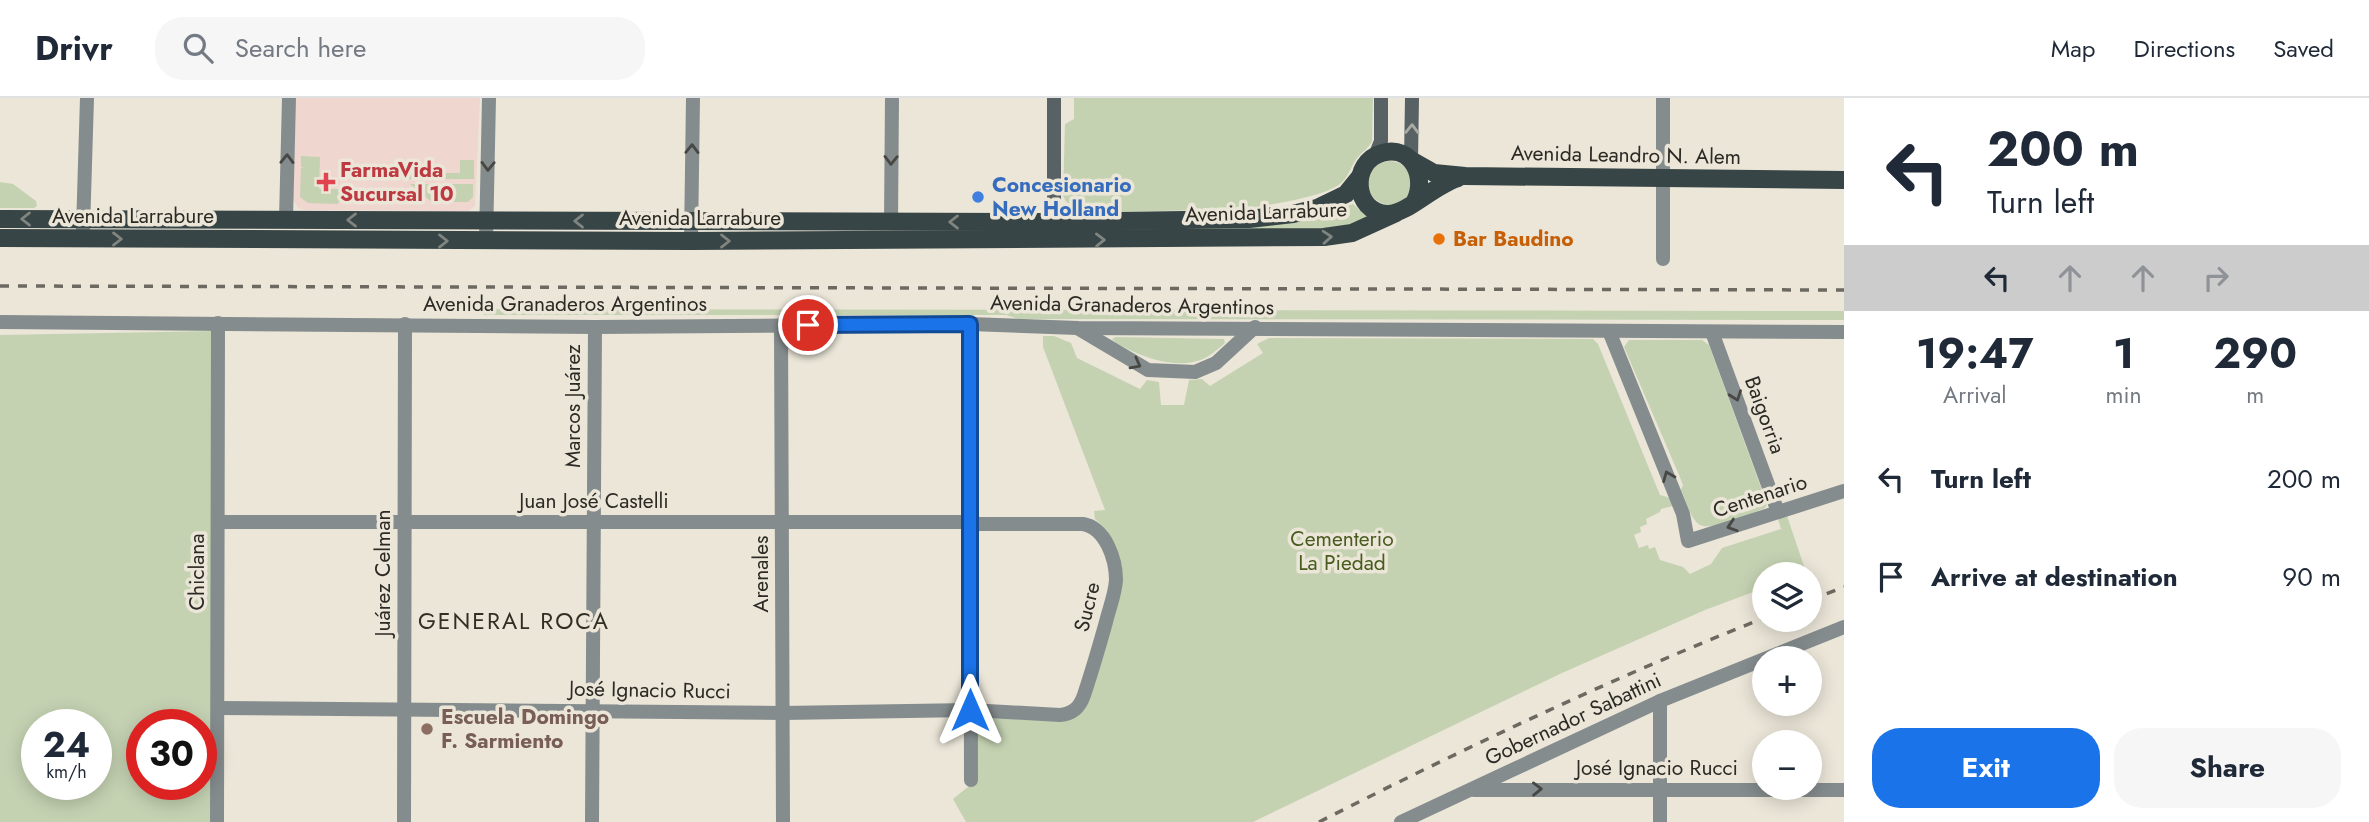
<!DOCTYPE html>
<meta charset="utf-8">
<style>
body{margin:0;font-family:Jost,sans-serif;background:#f6f6f7;color:#1f2937;height:100vh;display:flex;flex-direction:column;font-size:26px;white-space:nowrap}
*{box-sizing:border-box;margin:0}
p{font-size:23px;color:#747a83}
.icon{flex:none;width:38px;height:38px;fill:none;stroke:currentColor;stroke-width:2;stroke-linecap:round;stroke-linejoin:round}
.map{position:relative;flex:1;overflow:hidden}
.details{display:flex;flex-direction:column;background:#fff;width:525px}
.details>*{flex:none}
.hud{background:#fff;color:#1f2937;overflow:hidden}
.controls{position:absolute;left:1752px;top:464px;display:grid;gap:14px}
.controls a{display:grid;place-items:center;width:70px;height:70px;border-radius:50%;background:#fff;box-shadow:0 4px 18px #0003;font-size:35px}
.speed{position:absolute;left:21px;top:611px;display:flex;gap:14px;font-size:35px;font-weight:700;text-align:center}
.speed>*{display:grid;place-content:center;width:91px;height:91px;border-radius:50%;background:#fff;box-shadow:0 4px 18px #0003;line-height:1}
.speed small{font-size:18px;font-weight:400}
.speed .limit{border:10px solid #d22;background:#fff;color:#111}
.pin{position:absolute;display:grid;place-items:center;width:60px;height:60px;color:#fff;margin:-30px;border:4px solid #fff;border-radius:50%;box-shadow:0 2px 7px #0007}
.me{position:absolute;width:77px;margin:-38px;rotate:0deg;stroke-linejoin:round;filter:drop-shadow(0 0 5px #0008)}
.turn{display:flex;align-items:center;gap:24px;height:147px;padding:0 28px;font-size:32px}
.turn .icon{width:91px;height:91px;stroke-width:2.5}
.turn b{display:block;font-size:49px;line-height:60px}
.lanes{display:flex;align-items:center;height:66px;padding:0 28px;background:#0003;justify-content:center;gap:35px;direction:ltr}
.lanes .off{opacity:.35}
.eta{display:flex;justify-content:space-evenly;align-items:center;height:119px;text-align:center}
.eta b{font-size:42px;font-weight:700;line-height:49px}
.button{display:flex;gap:14px;margin-top:auto;padding:14px 28px}
.button a{flex:1;height:80px;border-radius:28px;background:#1a73e8;color:#fff;font-size:28px;font-weight:700;line-height:80px;text-align:center}
.button a+a{background:#f6f6f7;color:#1f2937}
ul{padding:0;list-style:none}
li{display:flex;align-items:center;gap:21px;height:98px;padding:0 28px}
li div{flex:1}
li b{display:block;font-size:26px}
li em{font-style:normal}
header{display:flex;align-items:center;gap:42px;box-sizing:border-box;height:98px;padding:0 35px;background:#fff;border-bottom:2px solid #e0e1e3}
header strong{font-size:33px}
nav{display:flex;gap:38px;margin-inline-start:auto;font-size:24px}
.search{width:490px;height:63px;background:#f6f6f7;display:flex;align-items:center;gap:18px;box-sizing:border-box;padding:0 24px;border-radius:28px;color:#747a83;font-size:26px}
main{display:flex;flex:1;min-height:0}
.map>svg:first-child{display:block}
.medical{fill:#efd6ce}
.green{fill:#c5d2b2;fill-rule:evenodd}
.lines{fill:none;stroke-linecap:round;stroke-linejoin:round}
.street{stroke:#858c8d;stroke-width:14}
.secondary{stroke:#586264;stroke-width:14}
.primary{stroke:#384546;stroke-width:18}
.rail{stroke:#6c6961;stroke-width:3.5;stroke-dasharray:9 9;stroke-linecap:butt}
.oneway{stroke:#a9aba4}
.oneway2{stroke:#474744}
.oneway3{stroke:#808580}
.route-casing{stroke:#114b97;stroke-width:18}
.route{stroke:#1a73e8;stroke-width:12}
.health-dot{fill:#e0444e;stroke:#ebe6d8;stroke-width:2.5}
.shop-dot{fill:#3f7fe0;stroke:#ebe6d8;stroke-width:2.5}
.food-dot{fill:#e8710a;stroke:#ebe6d8;stroke-width:2.5}
.education-dot{fill:#8d6e63;stroke:#ebe6d8;stroke-width:2.5}
.labels{text-anchor:middle;stroke-width:7;stroke-linejoin:round;paint-order:stroke}
.street-label{font-size:21px;fill:#2c2a25;stroke:#ebe6d8}
.health-label{font-size:21px;font-weight:bold;fill:#be3a42;stroke:#ebe6d8;text-anchor:start}
.shop-label{font-size:21px;font-weight:bold;fill:#366cbe;stroke:#ebe6d8;text-anchor:start}
.food-label{font-size:21px;font-weight:bold;fill:#c56008;stroke:#ebe6d8;text-anchor:start}
.park-label{font-size:21px;fill:#485c1e;stroke:#ebe6d8}
.education-label{font-size:21px;font-weight:bold;fill:#785e54;stroke:#ebe6d8;text-anchor:start}
.neighbourhood-label{font-size:23px;letter-spacing:2px;fill:#322e23;stroke:#ebe6d8}
</style>
<header>
<strong>Drivr</strong>
<div class="search"><svg class="icon" aria-label="search" viewBox="0 0 24 24"><circle cx="10" cy="10" r="6"/><path d="M15 15l6 6"/></svg>Search here</div>
<nav><a>Map</a><a>Directions</a><a>Saved</a></nav>
</header>
<main>
<div class="map">
<svg width="1844" height="724" viewBox="0 0 1844 724">
<rect width="100%" height="100%" fill="#ebe6d8"/>
<polygon class="medical" points="296,0 480,0 475,108 468,113 304,112 298,110 293,101"/>
<g class="green">
<path d="M1074,0H1373L1372,43C1369,50 1363,53 1358,59C1351,67 1349,79 1340,86C1321,100 1264,108 1240,111L1078,115L1069,109L1063,98L1065,26L1074,21Z"/>
<polygon points="301,58 320,59 319,91 352,91 337,106 308,105 300,99 301,70 304,69 301,69"/>
<polygon points="460,62 474,62 474,81 397,81 397,75 460,75"/>
<circle cx="1390" cy="85" r="22"/>
<polygon points="0,84 13,86 36,103 37,108 34,110 0,110"/>
<polygon points="410,86 473,86 473,99 468,104 432,104"/>
<polygon points="1353,106 1367,119 1351,126 1329,131 1073,132 1313,120"/>
<polygon points="478,211 1844,213 1844,222 1019,221 1006,217 484,217"/>
<path d="M213,233L210,724H0V237ZM37,626H96V686H37ZM142,626H201V686H142Z"/>
<polygon points="1043,238 1054,238 1071,245 1077,260 1140,291 1147,282 1159,284 1161,307 1184,307 1189,282 1202,281 1210,288 1263,255 1257,246 1269,240 1593,241 1598,246 1660,397 1670,400 1673,408 1661,411 1660,414 1646,421 1647,426 1640,429 1641,434 1634,437 1639,450 1648,447 1649,451 1655,449 1660,462 1683,469 1690,476 1711,466 1722,450 1781,431 1778,421 1787,418 1806,474 1800,476 1764,476 1764,490 1705,512 1562,575 1253,724 966,724 953,701 974,684 977,623 979,620 1060,623 1073,619 1118,463 1107,432 1095,421 1094,413 1105,412 1043,249"/>
<path d="M1116,239L1224,241L1225,245C1218,251 1207,261 1197,263C1171,271 1138,257 1116,245L1112,241Z"/>
<path d="M1629,242H1702L1709,247L1767,406L1765,410C1752,415 1713,433 1700,427C1690,421 1686,402 1681,392L1683,387L1679,377L1624,249Z"/>
</g>
<g class="lines">
<g class="street">
<polyline points="1663,0 1663,161"/>
<polyline points="286,122 289,0"/>
<polyline points="891,124 892,0"/>
<polyline points="83,132 87,0"/>
<polyline points="486,143 489,0"/>
<polyline points="691,143 693,0"/>
<polyline points="0,224 595,229 970,226 1078,230 1844,234"/>
<polyline points="970,226 971,682"/>
<polyline points="781,227 783,724"/>
<polyline points="1079,231 1148,272 1195,274 1216,265 1255,229"/>
<polyline points="1609,233 1683,416 1688,443 1844,393"/>
<polyline points="1712,234 1778,414"/>
<polyline points="218,424 969,424"/>
<path d="M218,610L783,615L970,612L1060,617C1073,616 1080,609 1084,597C1092,573 1099,549 1106,524C1109,511 1115,497 1116,482C1116,462 1106,430 1083,426H969"/>
<polyline points="1474,692 1844,692"/>
<polyline points="217,724 218,225"/>
<polyline points="404,724 405,226"/>
<polyline points="592,724 595,229"/>
<polyline points="1401,724 1660,603 1844,529"/>
<polyline points="1660,724 1660,603"/>
</g>
<g class="secondary">
<polyline points="1375,58 1381,43 1381,0"/>
<polyline points="1411,62 1412,0"/>
<polyline points="1054,134 1054,0"/>
</g>
<g class="primary">
<polyline points="1411,62 1434,75 1465,78 1844,82"/>
<path d="M1415,103C1427,80 1412,46 1382,55C1350,64 1353,114 1387,116C1406,117 1434,87 1458,80"/>
<polyline points="0,121 1054,124 1249,121 1293,116 1317,110 1346,96 1359,80"/>
<polyline points="0,140 691,143 1324,139 1352,135 1396,115"/>
</g>
<g class="rail">
<polyline points="0,188 1844,192"/>
<polyline points="1810,502 1844,489"/>
<path d="M1319,724C1465,650 1612,580 1764,520"/>
</g>
</g>
<defs><path id="oneway-chevron" d="M-2-3.5L2.5 0L-2 3.5" fill="none" stroke-width="1.6" stroke-linecap="round" stroke-linejoin="round" transform="scale(1.75)"/></defs>
<use class="oneway" href="#oneway-chevron" transform="translate(1412 31) rotate(-89)"/>
<g class="oneway2">
<use href="#oneway-chevron" transform="translate(692 51) rotate(-89)"/>
<use href="#oneway-chevron" transform="translate(287 61) rotate(-89)"/>
<use href="#oneway-chevron" transform="translate(891 62) rotate(91)"/>
<use href="#oneway-chevron" transform="translate(488 68) rotate(91)"/>
<use href="#oneway-chevron" transform="translate(1136 266) rotate(28)"/>
<use href="#oneway-chevron" transform="translate(1736 298) rotate(70)"/>
<use href="#oneway-chevron" transform="translate(1668 378) rotate(-112)"/>
<use href="#oneway-chevron" transform="translate(1732 428) rotate(162)"/>
<use href="#oneway-chevron" transform="translate(1537 691) rotate(-1)"/>
</g>
<g class="oneway3">
<use href="#oneway-chevron" transform="translate(26 121) rotate(-180)"/>
<use href="#oneway-chevron" transform="translate(352 122) rotate(-180)"/>
<use href="#oneway-chevron" transform="translate(579 123) rotate(180)"/>
<use href="#oneway-chevron" transform="translate(954 124) rotate(-180)"/>
<use href="#oneway-chevron" transform="translate(1327 139) rotate(-4)"/>
<use href="#oneway-chevron" transform="translate(117 141)"/>
<use href="#oneway-chevron" transform="translate(1100 142) rotate(-1)"/>
<use href="#oneway-chevron" transform="translate(443 143)"/>
<use href="#oneway-chevron" transform="translate(725 143)"/>
</g>
<g class="lines">
<defs>
<polyline id="route" points="808,227 970,226 970,612"/>
</defs>
<use href="#route" class="route-casing"/>
<use href="#route" class="route"/>
</g>
<path class="health-dot" d="M322.5 73.5h7v7h7v7h-7v7h-7v-7h-7v-7h7z"/>
<circle class="shop-dot" cx="978" cy="99" r="7"/>
<circle class="food-dot" cx="1439" cy="141" r="7"/>
<circle class="education-dot" cx="427" cy="631" r="7"/>
<g class="labels">
<g class="street-label">
<text transform="translate(1626 57) rotate(1)" y="7">Avenida Leandro N. Alem</text>
<text transform="translate(1266 114) rotate(-2)" y="7">Avenida Larrabure</text>
<text x="133" y="125">Avenida Larrabure</text>
<text x="700" y="127">Avenida Larrabure</text>
<text x="565" y="213">Avenida Granaderos Argentinos</text>
<text transform="translate(1132 207) rotate(1)" y="7">Avenida Granaderos Argentinos</text>
<text transform="translate(573 308) rotate(-90)" y="7">Marcos Juárez</text>
<text transform="translate(1765 317) rotate(70)" y="7">Baigorria</text>
<text transform="translate(1760 398) rotate(-18)" y="7">Centenario</text>
<text x="594" y="410">Juan José Castelli</text>
<text transform="translate(197 474) rotate(-90)" y="7">Chiclana</text>
<text transform="translate(383 475) rotate(-90)" y="7">Juárez Celman</text>
<text transform="translate(761 476) rotate(-90)" y="7">Arenales</text>
<text transform="translate(1087 509) rotate(-76)" y="7">Sucre</text>
<text transform="translate(650 592) rotate(1)" y="7">José Ignacio Rucci</text>
<text transform="translate(1573 621) rotate(-25)" y="7">Gobernador Sabattini</text>
<text x="1657" y="677">José Ignacio Rucci</text>
</g>
<g class="health-label">
<text x="340" y="79">FarmaVida<tspan x="340" dy="24">Sucursal 10</tspan></text>
</g>
<g class="shop-label">
<text x="992" y="94">Concesionario<tspan x="992" dy="24">New Holland</tspan></text>
</g>
<g class="food-label">
<text x="1453" y="148">Bar Baudino</text>
</g>
<g class="park-label">
<text x="1342" y="448">Cementerio<tspan x="1342" dy="24">La Piedad</tspan></text>
</g>
<g class="education-label">
<text x="441" y="626">Escuela Domingo<tspan x="441" dy="24">F. Sarmiento</tspan></text>
</g>
<g class="neighbourhood-label">
<text x="514" y="531">GENERAL ROCA</text>
</g>
</g>
</svg>
<div class="controls">
<a><svg class="icon" aria-label="layers" viewBox="0 0 24 24"><path d="M12 4l9 5-9 5-9-5zM3 14l9 5 9-5"/></svg></a>
<a>+</a>
<a>−</a>
</div>
<div class="speed"><div>24<small>km/h</small></div><div class="limit">30</div></div>
<div class="pin" style="left:808px;top:227px;background:#d93025"><svg class="icon" aria-label="arrive" viewBox="0 0 24 24"><path d="M6 21V4h12l-3 4 3 4H6"/></svg></div>
<svg class="me" style="left:970px;top:612px" viewBox="-20 -20 40 40"><path d="M0-17L14 15 0 8-14 15z" fill="#1a73e8" stroke="#fff" stroke-width="4"/></svg>
</div>
<section class="details">
<div class="hud">
<div class="turn"><svg class="icon" aria-label="left" viewBox="0 0 24 24"><path d="M17 20v-9H6M10 6l-5 5 5 5"/></svg><div><b>200 m</b>Turn left</div></div>
<div class="lanes"><svg class="icon" aria-label="left" viewBox="0 0 24 24"><path d="M17 20v-9H6M10 6l-5 5 5 5"/></svg><svg class="icon off" aria-label="ahead" viewBox="0 0 24 24"><path d="M12 20V5M6 11l6-6 6 6"/></svg><svg class="icon off" aria-label="ahead" viewBox="0 0 24 24"><path d="M12 20V5M6 11l6-6 6 6"/></svg><svg class="icon off" aria-label="right" viewBox="0 0 24 24"><path d="M7 20v-9h11M14 6l5 5-5 5"/></svg></div>
</div>
<div class="eta">
<div><b>19:47</b><p>Arrival</p></div>
<div><b>1</b><p>min</p></div>
<div><b>290</b><p>m</p></div>
</div>
<ul>
<li><svg class="icon" aria-label="left" viewBox="0 0 24 24"><path d="M17 20v-9H6M10 6l-5 5 5 5"/></svg><div><b>Turn left</b></div><em>200 m</em></li>
<li><svg class="icon" aria-label="arrive" viewBox="0 0 24 24"><path d="M6 21V4h12l-3 4 3 4H6"/></svg><div><b>Arrive at destination</b></div><em>90 m</em></li>
</ul>
<div class="button"><a>Exit</a><a>Share</a></div>
</section>
</main>
